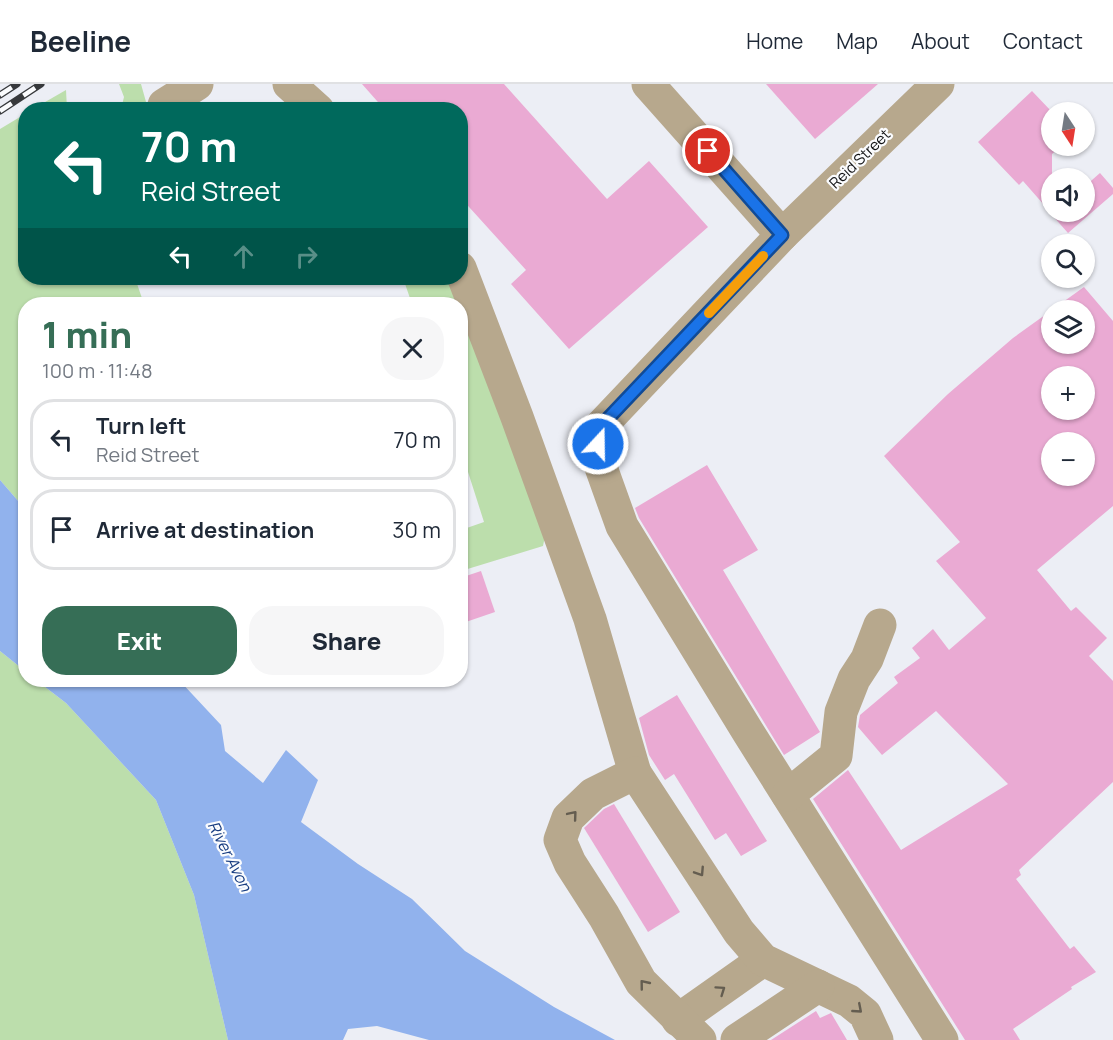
<!DOCTYPE html>
<meta charset="utf-8">
<style>
body{margin:0;font-family:Manrope,sans-serif;background:#f6f6f7;color:#1f2937;height:100vh;display:flex;flex-direction:column;font-size:22px;white-space:nowrap}
*{box-sizing:border-box;margin:0}
p{font-size:20px;color:#747a83}
.icon{flex:none;width:33px;height:33px;fill:none;stroke:currentColor;stroke-width:2;stroke-linecap:round;stroke-linejoin:round}
.map{position:relative;flex:1;overflow:hidden}
.panel{position:absolute;left:18px;top:213px;width:450px;height:390px;display:flex;flex-direction:column;background:#fff;border-radius:24px;box-shadow:0 2px 4px #0004}
.panel>*{flex:none}
.hud{position:absolute;left:18px;top:18px;width:450px;height:183px;border-radius:24px;box-shadow:0 2px 4px #0004;background:#00695c;color:#fff;overflow:hidden}
.needle{width:39px;rotate:168deg}
.buttons{position:absolute;left:1041px;top:18px;display:grid;gap:12px}
.buttons a{display:grid;place-items:center;width:54px;height:54px;border-radius:50%;background:#fff;box-shadow:0 2px 4px #0004;font-size:30px}
.pin{position:absolute;display:grid;place-items:center;width:51px;height:51px;color:#fff;margin:-26px;border:3px solid #fff;border-radius:50%;box-shadow:0 2px 6px #0007}
.me{position:absolute;width:66px;margin:-33px;rotate:21deg;stroke-linejoin:round;filter:drop-shadow(0 0 4px #0008)}
.turn{display:flex;align-items:center;gap:21px;height:126px;padding:0 24px;font-size:27px}
.turn .icon{width:78px;height:78px;stroke-width:2.5}
.turn b{display:block;font-size:42px;line-height:51px}
.lanes{display:flex;align-items:center;height:57px;padding:0 24px;background:#0003;justify-content:center;gap:30px;direction:ltr}
.lanes .off{opacity:.35}
.round{display:grid;place-items:center;flex:none;width:63px;height:63px;border-radius:24px;background:#f6f6f7}
.summary{display:flex;align-items:center;justify-content:space-between;height:102px;padding:0 24px}
h1{font-size:36px;font-weight:800;line-height:45px;color:#366e56}
.cta{display:flex;gap:12px;margin-top:auto;padding:12px 24px}
.cta a{flex:1;height:69px;border-radius:24px;background:#366e56;color:#fff;font-size:24px;font-weight:800;line-height:69px;text-align:center}
.cta a+a{background:#f6f6f7;color:#1f2937}
ul{padding:0;list-style:none}
li{display:flex;align-items:center;gap:18px;height:81px;margin:0 12px 9px;padding:0 12px;border:3px solid #e0e1e3;border-radius:24px}
li div{flex:1}
li b{display:block;font-size:22px}
li em{font-style:normal}
header{display:flex;align-items:center;gap:36px;box-sizing:border-box;height:84px;padding:0 30px;background:#fff;border-bottom:2px solid #e0e1e3}
header strong{font-size:28px}
nav{display:flex;gap:33px;margin-inline-start:auto;font-size:21px}
.map>svg:first-child{display:block}
.green{fill:#bcdeac}
.water{fill:#91b2ed}
.building{fill:#eaaad3;fill-rule:evenodd}
.lines{fill:none;stroke-linecap:round;stroke-linejoin:round}
.minor{stroke:#b7a88d;stroke-width:33}
.rail-casing{stroke:#37393c;stroke-width:7}
.rail{stroke:#fbfcfe;stroke-width:4.5;stroke-dasharray:14;stroke-linecap:butt}
.oneway{stroke:#645d50}
.route-casing{stroke:#114b97;stroke-width:15}
.route{stroke:#1a73e8;stroke-width:10}
.slow{stroke:#f59e0b;stroke-width:10}
.labels{text-anchor:middle;stroke-width:4.5;stroke-linejoin:round;paint-order:stroke}
.street-label{font-size:15px;fill:#111214;stroke:#fbfcfe}
.water-label{font-size:16px;font-style:italic;fill:#183d81;stroke:#fbfcfe}
</style>
<header>
<strong>Beeline</strong>
<nav><a>Home</a><a>Map</a><a>About</a><a>Contact</a></nav>
</header>
<div class="map">
<svg width="1113" height="956" viewBox="0 0 1113 956">
<rect width="100%" height="100%" fill="#eceef5"/>
<g class="green">
<polygon points="119,0 141,0 148,25 121,25 124,13"/>
<polygon points="66,6 67,25 33,25"/>
<polygon points="25,30 26,194 135,194 144,220 26,220 25,425 0,396 0,45"/>
<polygon points="403,194 454,194 546,447 543,462 461,487 461,446 484,438 461,366 460,220 412,220"/>
<polygon points="0,567 25,587 26,596 36,596 66,619 156,716 194,811 228,956 0,956"/>
</g>
<g class="water">
<polygon points="0,396 25,425 25,587 0,567"/>
<polygon points="36,596 179,596 221,641 225,667 263,699 286,666 318,696 301,738 358,780 412,815 465,867 554,923 615,956 429,956 377,942 348,945 343,956 228,956 194,811 156,716 66,619"/>
</g>
<g class="building">
<polygon points="362,0 504,0 607,115 649,77 708,143 569,265 511,200 526,186 460,113 460,26 385,26"/>
<polygon points="766,0 878,0 815,55"/>
<polygon points="1032,7 1052,28 1052,62 1061,62 1052,70 1052,130 1023,97 1019,101 978,58"/>
<polygon points="1100,89 1113,104 1113,110 1068,149 1052,131 1056,128 1084,128 1084,103"/>
<path d="M1084,203L1113,237V422L1037,486L1071,527L1076,523L1107,554L1089,572L1113,597V698L1019,786L1021,791L1016,795L1070,865L1074,862L1096,888L1071,903L1072,905L1013,945L1020,956H965L813,715L848,686L901,766L1008,700L936,627L882,671L858,643L860,631L898,599L894,593L920,574L912,564L933,545L949,566L986,534L936,477L960,458L884,372L948,310L1013,254ZM1052,226H1084V260H1052ZM1052,292H1084V326H1052ZM1052,358H1084V392H1052Z"/>
<polygon points="707,381 758,466 723,486 820,648 784,671 639,434 635,424"/>
<polygon points="481,487 495,528 460,540 460,494"/>
<polygon points="677,611 767,757 741,772 726,749 715,756 674,690 665,696 649,671 639,634"/>
<polygon points="614,720 680,828 648,848 584,744 604,725"/>
<polygon points="816,927 820,934 831,929 847,956 771,956"/>
</g>
<g class="lines">
<g class="minor">
<polyline points="289,0 318,26"/>
<polyline points="648,0 782,151"/>
<polyline points="938,0 782,151 598,345 598,375 622,442 748,648 942,956"/>
<polyline points="164,21 197,0"/>
<polyline points="460,184 517,333 590,535 635,689"/>
<polyline points="788,711 836,672 841,628 854,595 867,575 880,541"/>
<polyline points="678,936 763,876"/>
<polyline points="700,956 641,898 604,832 570,779 560,756 568,734 593,710 635,689 739,848 763,876 849,917 865,930 877,956"/>
<polyline points="737,956 818,902"/>
</g>
<defs>
<g id="rail">
<polyline points="0,11 17,0"/>
<polyline points="0,27 41,0"/>
</g>
</defs>
<use href="#rail" class="rail-casing"/>
<use href="#rail" class="rail"/>
</g>
<defs><path id="oneway-chevron" d="M-2-3.5L2.5 0L-2 3.5" fill="none" stroke-width="1.6" stroke-linecap="round" stroke-linejoin="round" transform="scale(1.5)"/></defs>
<g class="oneway">
<use href="#oneway-chevron" transform="translate(573 731) rotate(-50)"/>
<use href="#oneway-chevron" transform="translate(700 788) rotate(57)"/>
<use href="#oneway-chevron" transform="translate(644 900) rotate(-129)"/>
<use href="#oneway-chevron" transform="translate(721 906) rotate(-35)"/>
<use href="#oneway-chevron" transform="translate(858 925) rotate(41)"/>
</g>
<g class="lines">
<defs>
<polyline id="route" points="598,360 598,345 782,151 708,67"/>
</defs>
<use href="#route" class="route-casing"/>
<use href="#route" class="route"/>
<polyline class="slow" points="709,229 763,172"/>
</g>
<g class="labels">
<g class="street-label">
<text transform="translate(860 75) rotate(-44)" y="5">Reid Street</text>
</g>
<g class="water-label">
<text transform="translate(230 772) rotate(63)" y="6">River Avon</text>
</g>
</g>
</svg>
<div class="buttons">
<a><svg class="needle" viewBox="-14 -14 28 28"><path d="M0-13l5 13h-10z" fill="#e53935"/><path d="M0 13l5-13h-10z" fill="#747a83"/></svg></a>
<a><svg class="icon" aria-label="sound" viewBox="0 0 24 24"><path d="M4 9h4l5-4v14l-5-4H4zM17 9q2 3 0 6"/></svg></a>
<a><svg class="icon" aria-label="search" viewBox="0 0 24 24"><circle cx="10" cy="10" r="6"/><path d="M15 15l6 6"/></svg></a>
<a><svg class="icon" aria-label="layers" viewBox="0 0 24 24"><path d="M12 4l9 5-9 5-9-5zM3 14l9 5 9-5"/></svg></a>
<a>+</a>
<a>−</a>
</div>
<div class="pin" style="left:708px;top:67px;background:#d93025"><svg class="icon" aria-label="arrive" viewBox="0 0 24 24"><path d="M6 21V4h12l-3 4 3 4H6"/></svg></div>
<svg class="me" style="left:598px;top:360px" viewBox="-20 -20 40 40"><circle r="17" fill="#1a73e8" stroke="#fff" stroke-width="3"/><path d="M0-11L8 9 0 5-8 9z" fill="#fff"/></svg>
<div class="hud">
<div class="turn"><svg class="icon" aria-label="left" viewBox="0 0 24 24"><path d="M17 20v-9H6M10 6l-5 5 5 5"/></svg><div><b>70 m</b>Reid Street</div></div>
<div class="lanes"><svg class="icon" aria-label="left" viewBox="0 0 24 24"><path d="M17 20v-9H6M10 6l-5 5 5 5"/></svg><svg class="icon off" aria-label="ahead" viewBox="0 0 24 24"><path d="M12 20V5M6 11l6-6 6 6"/></svg><svg class="icon off" aria-label="right" viewBox="0 0 24 24"><path d="M7 20v-9h11M14 6l5 5-5 5"/></svg></div>
</div>
<section class="panel">
<div class="summary"><div><h1>1 min</h1><p>100 m · 11:48</p></div><a class="round"><svg class="icon" aria-label="close" viewBox="0 0 24 24"><path d="M6 6l12 12M18 6L6 18"/></svg></a></div>
<ul>
<li><svg class="icon" aria-label="left" viewBox="0 0 24 24"><path d="M17 20v-9H6M10 6l-5 5 5 5"/></svg><div><b>Turn left</b><p>Reid Street</p></div><em>70 m</em></li>
<li><svg class="icon" aria-label="arrive" viewBox="0 0 24 24"><path d="M6 21V4h12l-3 4 3 4H6"/></svg><div><b>Arrive at destination</b></div><em>30 m</em></li>
</ul>
<div class="cta"><a>Exit</a><a>Share</a></div>
</section>
</div>
